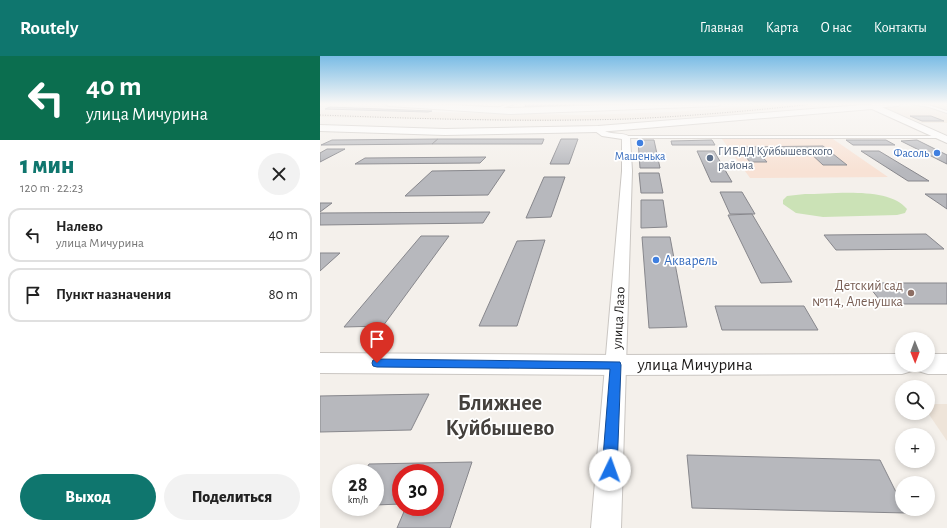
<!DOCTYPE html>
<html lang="ru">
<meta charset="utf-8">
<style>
body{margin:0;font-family:"Alegreya Sans",sans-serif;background:#f2f2f2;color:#222;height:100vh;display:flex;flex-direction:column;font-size:15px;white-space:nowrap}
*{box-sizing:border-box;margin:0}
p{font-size:13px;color:#767676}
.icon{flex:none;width:22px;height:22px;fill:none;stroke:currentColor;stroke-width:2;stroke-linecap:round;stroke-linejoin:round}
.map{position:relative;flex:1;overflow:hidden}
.side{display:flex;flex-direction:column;background:#fff;width:320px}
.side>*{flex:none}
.guide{background:#0b6e4f;color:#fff;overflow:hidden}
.needle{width:26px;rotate:179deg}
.tools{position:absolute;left:575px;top:276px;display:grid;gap:8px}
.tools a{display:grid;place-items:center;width:40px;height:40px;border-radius:50%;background:#fff;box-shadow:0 2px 6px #0003;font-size:20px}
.speed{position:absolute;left:12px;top:408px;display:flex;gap:8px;font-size:20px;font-weight:700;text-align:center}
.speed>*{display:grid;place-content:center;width:52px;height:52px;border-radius:50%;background:#fff;box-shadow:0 2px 6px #0003;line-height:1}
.speed small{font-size:10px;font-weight:400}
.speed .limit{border:6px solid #d22;background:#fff;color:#111}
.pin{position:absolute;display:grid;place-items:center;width:34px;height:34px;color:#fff;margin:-41px -17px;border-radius:50% 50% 50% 0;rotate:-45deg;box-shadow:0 0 4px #0007}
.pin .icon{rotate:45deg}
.me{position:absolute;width:44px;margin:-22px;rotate:3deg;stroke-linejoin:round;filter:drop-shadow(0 0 3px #0008)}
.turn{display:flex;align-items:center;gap:14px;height:84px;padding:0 20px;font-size:18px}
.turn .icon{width:52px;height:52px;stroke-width:2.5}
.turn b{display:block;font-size:28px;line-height:34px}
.round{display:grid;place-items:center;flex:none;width:42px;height:42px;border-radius:21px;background:#f2f2f2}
.summary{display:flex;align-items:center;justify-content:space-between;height:68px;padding:0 20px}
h1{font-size:24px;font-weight:800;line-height:30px;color:#0f766e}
.button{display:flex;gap:8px;margin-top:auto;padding:8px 20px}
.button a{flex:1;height:46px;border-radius:24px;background:#0f766e;color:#fff;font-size:16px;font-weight:800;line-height:46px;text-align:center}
.button a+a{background:#f2f2f2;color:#222}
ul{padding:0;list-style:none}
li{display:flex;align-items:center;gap:12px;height:54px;margin:0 8px 6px;padding:0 12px;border:2px solid #e0e0e0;border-radius:12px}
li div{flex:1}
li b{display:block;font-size:15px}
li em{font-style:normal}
header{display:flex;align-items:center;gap:24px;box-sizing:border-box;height:56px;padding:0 20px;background:#0f766e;color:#fff}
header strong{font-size:19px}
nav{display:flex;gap:22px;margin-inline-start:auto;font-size:14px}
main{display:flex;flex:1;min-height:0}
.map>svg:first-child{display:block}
.built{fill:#eee4d9}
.education{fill:#f8e2d5}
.green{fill:#cbe2b6}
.building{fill:#b7b8bd;stroke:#87878c}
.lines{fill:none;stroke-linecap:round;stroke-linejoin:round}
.service-casing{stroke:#cac6c2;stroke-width:2}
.minor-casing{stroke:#cac6c2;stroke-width:2}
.tertiary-casing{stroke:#cac6c2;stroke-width:2}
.secondary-casing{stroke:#cac6c2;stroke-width:2}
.service{fill:#fff;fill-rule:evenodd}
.minor{fill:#fff;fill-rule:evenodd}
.tertiary{fill:#fff;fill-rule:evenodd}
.secondary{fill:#fff;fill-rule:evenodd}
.rail{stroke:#63605e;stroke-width:1;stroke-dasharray:1 1.5;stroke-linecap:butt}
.route{fill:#1a73e8;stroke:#114b97}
.shop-dot{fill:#3f7fe0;stroke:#fff;stroke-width:1.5}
.service-dot{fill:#5c6f8a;stroke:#fff;stroke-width:1.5}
.education-dot{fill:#8d6e63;stroke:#fff;stroke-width:1.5}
.labels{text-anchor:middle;stroke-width:3.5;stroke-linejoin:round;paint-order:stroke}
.far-service-label{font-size:12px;fill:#4e5e75;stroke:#fff;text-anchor:start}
.far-shop-label{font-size:12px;fill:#366cbe;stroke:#fff;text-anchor:end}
.shop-label{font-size:14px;fill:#366cbe;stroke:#fff;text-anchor:start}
.education-label{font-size:14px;fill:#785e54;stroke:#fff;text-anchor:end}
.street-label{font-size:14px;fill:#1c1a19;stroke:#fff}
.near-street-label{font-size:17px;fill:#1c1a19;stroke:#fff}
.near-district-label{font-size:22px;font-weight:bold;fill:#44403c;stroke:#fff}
</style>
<header>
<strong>Routely</strong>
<nav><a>Главная</a><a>Карта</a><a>О нас</a><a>Контакты</a></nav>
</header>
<main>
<section class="side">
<div class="guide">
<div class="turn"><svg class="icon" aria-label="left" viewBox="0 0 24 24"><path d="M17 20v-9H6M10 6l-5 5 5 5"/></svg><div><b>40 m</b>улица Мичурина</div></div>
</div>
<div class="summary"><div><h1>1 мин</h1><p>120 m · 22:23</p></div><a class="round"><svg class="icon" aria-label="close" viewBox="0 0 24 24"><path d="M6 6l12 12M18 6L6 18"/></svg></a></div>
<ul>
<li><svg class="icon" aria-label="left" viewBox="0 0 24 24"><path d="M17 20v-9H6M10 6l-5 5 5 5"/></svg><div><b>Налево</b><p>улица Мичурина</p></div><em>40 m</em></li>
<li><svg class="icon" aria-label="arrive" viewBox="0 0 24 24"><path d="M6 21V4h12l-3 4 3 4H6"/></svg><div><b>Пункт назначения</b></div><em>80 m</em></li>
</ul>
<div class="button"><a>Выход</a><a>Поделиться</a></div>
</section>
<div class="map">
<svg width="627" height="472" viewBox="0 0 627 472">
<rect width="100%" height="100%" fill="#f4f0eb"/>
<g class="built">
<polygon points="454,48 504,48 393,60 323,63 219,65 0,61 0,54 264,59 354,56"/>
<polygon points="610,48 627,48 627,67 602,67 565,52"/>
<polygon points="608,348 627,348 627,385 608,357"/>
</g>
<polygon class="education" points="402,83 513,83 568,121 430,122"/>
<path class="green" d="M485,138C512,138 569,130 587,153L585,157L577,159L503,161L476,157L463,148V144L467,140Z"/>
<g class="building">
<polygon points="206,48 275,48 275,49 205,51"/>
<polygon points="10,51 112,55 108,56 5,53"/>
<polygon points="590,60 611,60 624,65 602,65"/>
<polygon points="118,83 112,88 1,89 12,84"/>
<polygon points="118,83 224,83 222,88 112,88"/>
<polygon points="241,83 258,83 249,108 230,108"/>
<polygon points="318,84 334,84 340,112 320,112"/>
<polygon points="392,84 395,89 352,89 351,85"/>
<polygon points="526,84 566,84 575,89 533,89"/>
<polygon points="597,84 627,99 627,108 581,85"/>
<polygon points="503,90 527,109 503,109 488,95 438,96 447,106 430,106 418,91"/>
<polygon points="7,93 25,93 0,106 0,97"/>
<polygon points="377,95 394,95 412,126 391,126"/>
<polygon points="541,95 559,95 609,125 588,125"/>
<polygon points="166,101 160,107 35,108 45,102"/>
<polygon points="185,114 168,139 85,140 112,115"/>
<polygon points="319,117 339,117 343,137 321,137"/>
<polygon points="224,121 245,121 231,161 206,162"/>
<polygon points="400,136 422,136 435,158 410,158"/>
<polygon points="605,138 627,138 627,153"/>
<polygon points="321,144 343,144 347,171 321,172"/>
<polygon points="0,147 12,147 0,156"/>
<polygon points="170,156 163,167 0,169 0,157"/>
<polygon points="432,158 472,226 441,227 408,159"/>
<polygon points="606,178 624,193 516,194 504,179"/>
<polygon points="101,180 129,180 63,270 24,271"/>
<polygon points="322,181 350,181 367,271 329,272"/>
<polygon points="225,184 197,270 159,270 197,185"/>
<polygon points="0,197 20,197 0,215"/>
<polygon points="546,227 627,227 627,248 563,248"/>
<polygon points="395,250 484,250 498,274 402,274"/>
<polygon points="109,338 91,374 0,376 0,340"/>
<polygon points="367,399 560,404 582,448 582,453 584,453 586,457 372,452"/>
<polygon points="152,406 130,472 77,472 86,451 115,451 115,417 81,417 81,448 55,449 55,417 44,417 49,408"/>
</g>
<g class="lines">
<defs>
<g id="service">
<polygon points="188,48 194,48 172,56 169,55"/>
<polygon points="591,48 609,49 627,55 627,57 609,51"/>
<polygon points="304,80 619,80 621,81 619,82 306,82"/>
</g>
<g id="minor">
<polygon points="581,48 578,50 553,52 550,50 553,48"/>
<path d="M275,71C281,70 282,74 287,76C295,79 304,76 310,81L312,115L301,472H271L302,115V83L282,80L275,75Z"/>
</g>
<g id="tertiary">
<polygon points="555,48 627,80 627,87 552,53 278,76 125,79 0,75 0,69 125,73 278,70"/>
<polygon points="0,297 296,299 582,298 582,309 608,309 608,298 627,298 627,318 608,318 598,315 595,309 592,315 582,318 296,319 0,317"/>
</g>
<polygon id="secondary" points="65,48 114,48 190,52 321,48 401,48 397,50 190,58 69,50"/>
</defs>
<use href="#service" class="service-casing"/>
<use href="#minor" class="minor-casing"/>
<use href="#tertiary" class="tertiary-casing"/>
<use href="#secondary" class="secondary-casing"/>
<use href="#service" class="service"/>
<use href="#minor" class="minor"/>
<use href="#tertiary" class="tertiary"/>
<use href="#secondary" class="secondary"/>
<path class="rail" d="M0,59C103,63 206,66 308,63C370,60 431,55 492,48"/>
</g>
<linearGradient id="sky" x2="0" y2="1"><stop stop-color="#7abce5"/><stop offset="0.42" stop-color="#faf8f6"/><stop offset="1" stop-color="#faf8f6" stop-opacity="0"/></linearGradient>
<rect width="627" height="114" fill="url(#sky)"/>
<polygon class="route" points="57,303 300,306 301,309 297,414 295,419 290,421 285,419 282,414 290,313 57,311 53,310 52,307 53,304"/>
<g class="shop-dot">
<circle cx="320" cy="87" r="4"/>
<circle cx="617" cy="97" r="4"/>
<circle cx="336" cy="204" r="4"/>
</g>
<circle class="service-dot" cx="390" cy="102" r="4"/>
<circle class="education-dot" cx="591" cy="237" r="4"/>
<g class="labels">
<g class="far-service-label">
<text x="398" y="99">ГИБДД Куйбышевского<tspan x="398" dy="14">района</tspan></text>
</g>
<g class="far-shop-label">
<text x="609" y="101">Фасоль</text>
<text x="320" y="104" text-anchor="middle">Машенька</text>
</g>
<g class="shop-label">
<text x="344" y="209">Акварель</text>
</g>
<g class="education-label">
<text x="583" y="234">Детский сад<tspan x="583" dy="16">№114, Аленушка</tspan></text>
</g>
<g class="street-label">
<text transform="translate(298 262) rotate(-87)" y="5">улица Лазо</text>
</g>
<g class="near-street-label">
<text x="375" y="314">улица Мичурина</text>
</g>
<g class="near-district-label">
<text x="180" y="354">Ближнее<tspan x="180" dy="25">Куйбышево</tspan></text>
</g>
</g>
</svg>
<div class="tools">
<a><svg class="needle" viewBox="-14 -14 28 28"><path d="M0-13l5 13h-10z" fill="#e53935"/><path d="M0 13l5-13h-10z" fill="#767676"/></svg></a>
<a><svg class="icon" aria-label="search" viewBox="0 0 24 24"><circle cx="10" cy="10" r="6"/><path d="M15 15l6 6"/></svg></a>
<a>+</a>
<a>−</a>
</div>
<div class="speed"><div>28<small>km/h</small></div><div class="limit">30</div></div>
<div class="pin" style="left:57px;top:307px;background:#d93025"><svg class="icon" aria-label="arrive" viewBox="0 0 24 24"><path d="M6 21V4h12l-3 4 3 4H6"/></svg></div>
<svg class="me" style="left:290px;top:414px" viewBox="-20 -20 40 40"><circle r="19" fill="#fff"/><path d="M0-13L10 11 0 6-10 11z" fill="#1a73e8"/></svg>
</div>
</main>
